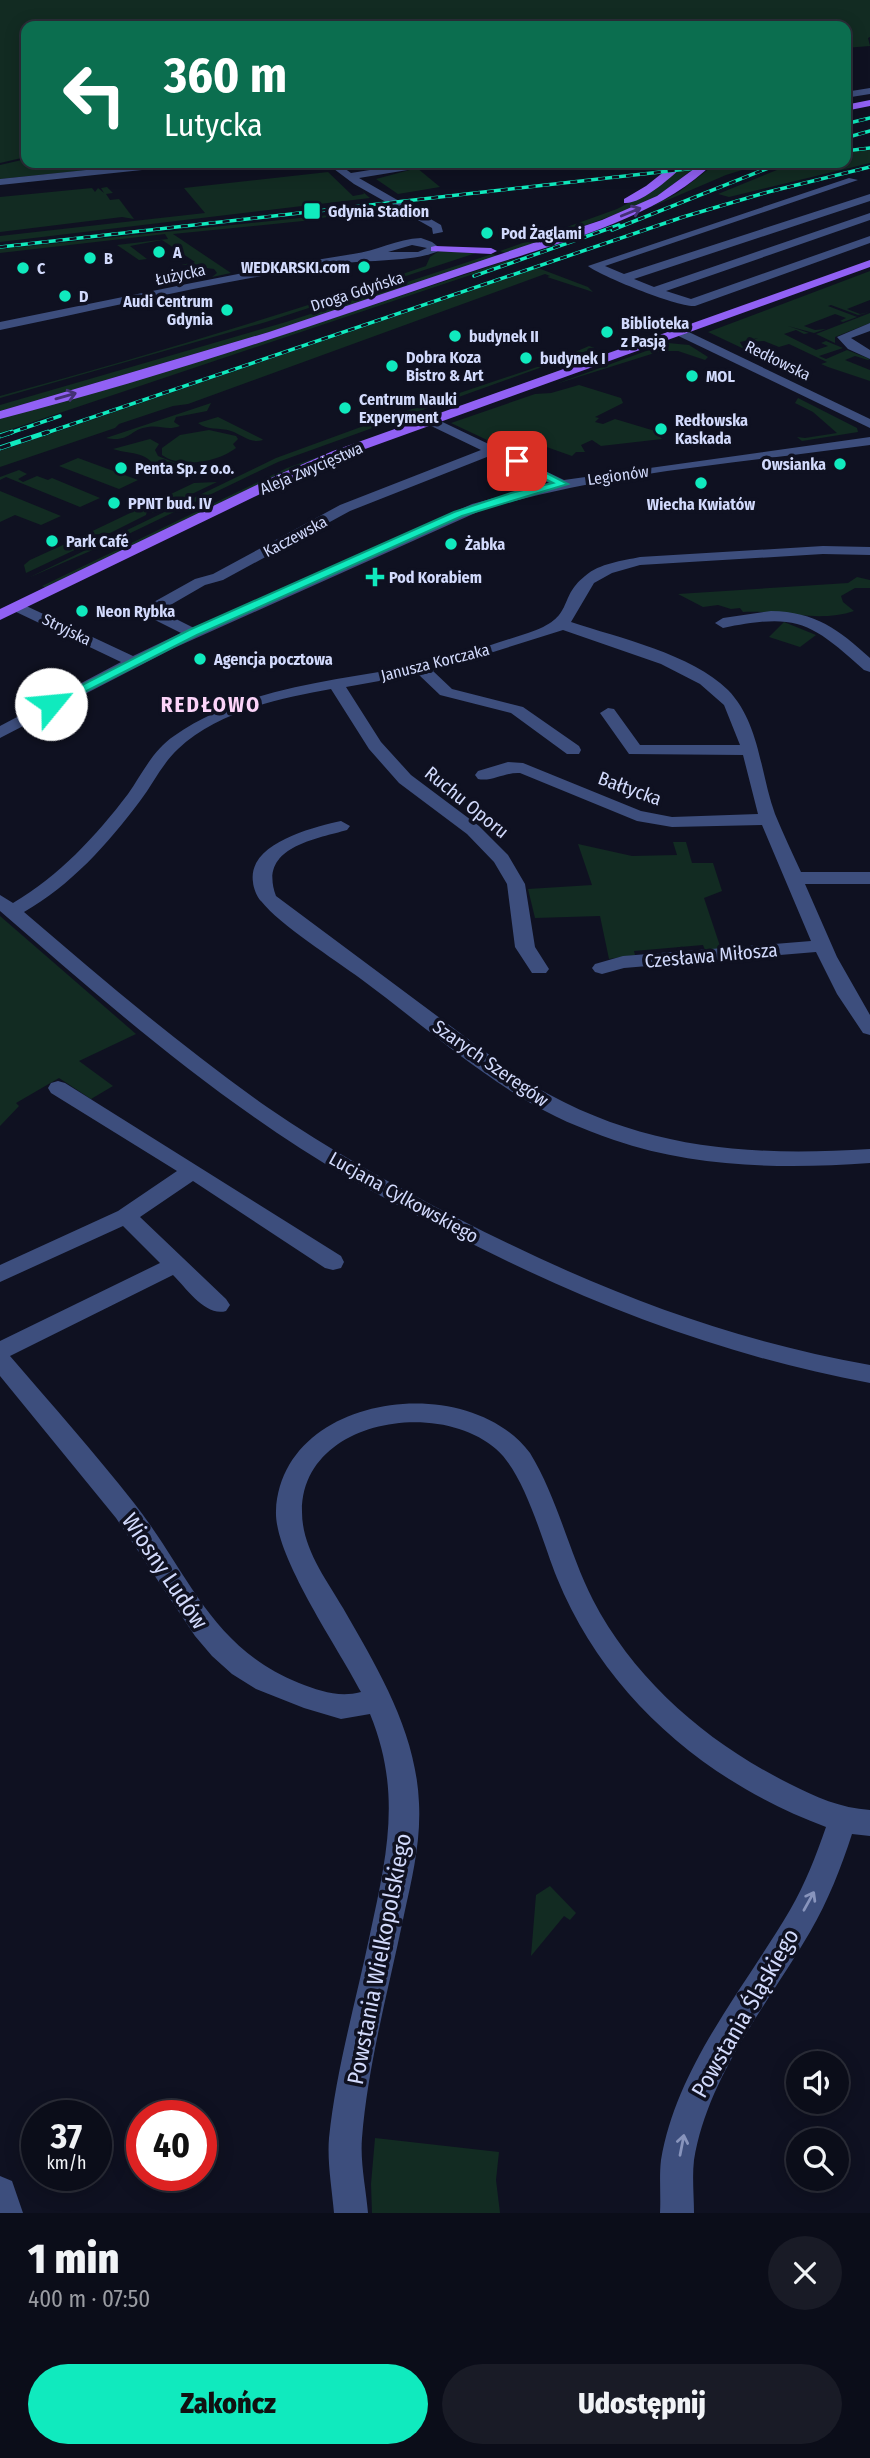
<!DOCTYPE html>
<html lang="pl">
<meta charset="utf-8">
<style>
body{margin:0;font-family:"Fira Sans Condensed",sans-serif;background:#191b26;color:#f1f3f6;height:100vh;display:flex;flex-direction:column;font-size:26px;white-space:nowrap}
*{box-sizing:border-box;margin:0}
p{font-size:23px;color:#9a9ca2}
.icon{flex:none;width:38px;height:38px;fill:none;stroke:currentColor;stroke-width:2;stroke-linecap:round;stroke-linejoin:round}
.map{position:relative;height:2213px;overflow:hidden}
.side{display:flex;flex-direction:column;background:#0b0d19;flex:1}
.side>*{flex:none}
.guide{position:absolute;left:21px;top:21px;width:830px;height:147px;border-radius:14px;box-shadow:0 4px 18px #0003,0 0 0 2px #2b2d38;background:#0b6e4f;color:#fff;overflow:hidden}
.controls{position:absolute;left:786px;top:2051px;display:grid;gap:14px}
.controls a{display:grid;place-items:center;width:63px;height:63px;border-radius:50%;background:#0b0d19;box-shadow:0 4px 18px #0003,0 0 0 2px #2b2d38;font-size:35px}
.speed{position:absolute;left:21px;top:2100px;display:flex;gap:14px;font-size:35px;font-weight:700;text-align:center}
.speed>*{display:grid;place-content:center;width:91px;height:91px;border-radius:50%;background:#0b0d19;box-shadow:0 4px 18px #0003,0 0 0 2px #2b2d38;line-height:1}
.speed small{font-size:18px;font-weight:400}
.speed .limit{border:10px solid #d22;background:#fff;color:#111}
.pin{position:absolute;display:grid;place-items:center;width:60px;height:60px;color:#fff;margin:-30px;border-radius:14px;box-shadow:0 4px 10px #0006}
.me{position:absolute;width:77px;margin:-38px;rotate:62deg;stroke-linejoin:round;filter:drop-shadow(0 0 5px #0008)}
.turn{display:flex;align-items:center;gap:24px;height:147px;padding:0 28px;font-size:32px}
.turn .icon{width:91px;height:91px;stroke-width:2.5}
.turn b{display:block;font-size:49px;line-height:60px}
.round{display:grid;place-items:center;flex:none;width:74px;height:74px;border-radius:37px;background:#191b26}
.summary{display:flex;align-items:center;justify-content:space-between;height:119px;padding:0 28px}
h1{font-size:42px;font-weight:800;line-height:52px}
.button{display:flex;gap:14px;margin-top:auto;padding:14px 28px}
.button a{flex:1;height:80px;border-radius:42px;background:#10eabe;color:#111;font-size:28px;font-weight:800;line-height:80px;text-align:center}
.button a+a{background:#191b26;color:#f1f3f6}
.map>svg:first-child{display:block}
.green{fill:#122b22}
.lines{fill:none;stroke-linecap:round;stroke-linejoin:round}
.minor{fill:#3d4e7d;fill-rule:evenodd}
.major{fill:#9161f4;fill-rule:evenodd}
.rail-far1-casing{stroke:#10eabe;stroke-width:3.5}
.rail-casing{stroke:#10eabe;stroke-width:5}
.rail-far1{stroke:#0f1121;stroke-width:2.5;stroke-dasharray:7;stroke-linecap:butt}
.rail{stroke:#0f1121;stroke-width:3.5;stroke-dasharray:11;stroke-linecap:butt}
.oneway{stroke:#433175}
.oneway2{stroke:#8894bc}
.route{fill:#10eabe;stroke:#0a987c;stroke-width:2}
.poi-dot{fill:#10eabe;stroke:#0f1121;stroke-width:2.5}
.labels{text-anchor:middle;stroke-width:7;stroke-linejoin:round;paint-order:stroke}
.far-poi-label{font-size:16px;font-weight:bold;fill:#d2dafc;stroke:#0f1121;text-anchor:start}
.far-street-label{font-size:16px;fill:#d2dafc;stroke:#0f1121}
.street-label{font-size:19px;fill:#d2dafc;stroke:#0f1121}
.far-district-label{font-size:21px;font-weight:bold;letter-spacing:2px;fill:#fcd4f9;stroke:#0f1121}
.near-street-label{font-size:23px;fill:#d2dafc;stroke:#0f1121}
</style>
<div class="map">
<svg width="870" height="2213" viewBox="0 0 870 2213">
<rect width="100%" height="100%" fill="#0f1121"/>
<g class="green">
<polygon points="0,0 870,0 870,37 868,38 870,46 845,48 845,26 26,26 26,157 0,163"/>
<polygon points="870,150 870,163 729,197 718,194 794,163 845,163 845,152"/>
<polygon points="26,159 26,163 87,163 79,164 81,168 103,165 102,163 156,163 0,179 0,165"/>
<polygon points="687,163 701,163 659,195 638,206 507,254 500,251 617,209 653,190"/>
<polygon points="765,163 726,175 649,208 679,192 710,168"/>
<polygon points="417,168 440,187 398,194 376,179"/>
<polygon points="328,172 353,196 364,194 363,192 370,198 0,242 0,236 205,213 184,188"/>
<polygon points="107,187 113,193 106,194 110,200 119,199 134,219 122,217 0,232 0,197 92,188 95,192 98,188 104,193 101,188"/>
<polygon points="358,212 303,221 173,234 231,273 212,277 217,273 214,269 198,267 195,264 181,265 195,262 162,240 130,246 147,259 139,260 117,245 168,239 165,234 0,253 0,249"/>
<path d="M439,251L476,253L266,322L0,398V396C143,357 286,314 426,266L430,257Z"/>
<polygon points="492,254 499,256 293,325 0,411 0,405 286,322"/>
<polygon points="509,260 512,261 0,433 0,418 246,347"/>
<polygon points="538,268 588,287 593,292 547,277 550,276 545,274 188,404 173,406 119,424 115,428 0,467 0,451"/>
<polygon points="870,271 870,300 847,309 860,314 870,312 858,315 831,305 828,306 857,317 843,322 840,321 846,318 835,314 804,326 815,330 826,329 814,333 788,326 809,333 804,334 796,330 784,334 816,350 828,346 821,343 826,341 843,348 819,356 826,359 847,350 870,359 868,360 855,356 845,360 870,370 870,381 828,367 821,364 827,362 789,344 779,347 764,341 746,342 758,338 740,342 742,346 759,356 708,332"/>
<polygon points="870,313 870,323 835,337 835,343 816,334"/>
<polygon points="648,339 308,462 46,588 42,586 287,468"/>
<polygon points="668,343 689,345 708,357 705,360 678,351 661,351 556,384"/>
<polygon points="589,346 595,348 278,462 118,539 28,578 276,458 391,416 552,362"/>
<polygon points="579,385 621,398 623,403 595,417 599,418 595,422 603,424 615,419 655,431 662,439 601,446 592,440 581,445 585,452 576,452 572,456 524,439 507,444 526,454 519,455 451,423 535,394 551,393"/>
<polygon points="798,398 857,428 858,432 802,441 797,437 805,438 837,433 813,412 795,403"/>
<path d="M211,403L207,411L176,417L174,422L180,426C167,431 161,425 148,427C130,429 130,443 106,438Z"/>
<path d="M218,417L262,439L263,440C250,444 243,435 231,431C219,427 208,431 198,423Z"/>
<path d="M209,430L236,436L238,439L233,444L236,448C218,462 181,469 162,455V448L180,435Z"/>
<path d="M150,439L159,444L155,450L158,456L178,464L171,472L155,468C148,451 127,454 113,449Z"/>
<polygon points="78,458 138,480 119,489 59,466"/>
<polygon points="19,470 27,474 18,479 23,482 37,476 48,480 52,478 100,498 80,507 6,477 0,480 0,477"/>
<polygon points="217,482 152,513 154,502 194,483"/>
<polygon points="0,491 61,516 41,525 15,515 0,522"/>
<polygon points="149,504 146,515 110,533 82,536"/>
<polygon points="102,537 26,573 24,565 30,560 76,539"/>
<path d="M857,577L870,580V588H855L841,596L843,602L854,611C820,623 779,610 743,612L740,608L731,609L718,605L703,607L678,594L848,583Z"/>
<polygon points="784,622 816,635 800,647 769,637"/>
<polygon points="673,842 686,842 692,863 713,863 722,891 704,898 721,949 705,950 703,945 634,951 635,955 609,959 600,916 535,918 528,889 592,885 578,844 632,856 677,855"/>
<polygon points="0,916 136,1034 79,1061 113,1086 91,1099 59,1078 16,1103 19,1106 0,1126"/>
<polygon points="550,1886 576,1913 570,1920 564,1916 531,1956 536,1895"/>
<polygon points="375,2138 499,2152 496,2180 500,2213 372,2213 371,2184"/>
</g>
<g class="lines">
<g class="minor">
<polygon points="870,88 870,94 845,98 845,92"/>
<polygon points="153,163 185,163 180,166 0,185 0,179"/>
<polygon points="326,163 337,163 351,173 414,163 437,163 432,166 359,178 441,225 443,232 433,234 432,228 354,184"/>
<path d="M849,178L858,180L605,266L624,274L870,194V201L634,279L654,287L870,213V220L666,291L691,299L870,236V243L695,306C680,308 600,276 588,266Z"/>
<path d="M421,238L432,242L441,249C425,262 361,260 336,264C224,280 112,307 0,330V322C117,299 235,272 353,254C376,251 397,239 421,238ZM412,245L427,248L418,252H388Z"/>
<polygon points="670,323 870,419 870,428 666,330 666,324"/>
<polygon points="870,323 870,331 851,338 870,350 870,359 848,349 837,337"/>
<path d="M430,416L564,480L870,437V445C741,463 607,472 482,510L174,648L0,738V726L121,662L12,610L9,607L12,604H22L133,656L181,633L143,614L140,611L143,608L195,579L213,574L340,505L481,450L425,423V417ZM492,455L549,483L472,504L194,628L160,611L205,585L223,580L350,511Z"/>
<path d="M823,546L870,547V555L823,554L640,565L612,573L594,583L571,622C619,638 692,654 728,690C760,723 760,773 775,814C783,833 792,853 801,872H870V884H805L837,957L870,1015V1035L863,1033L837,994L816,952L624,968L602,974L595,972L592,968L595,964L623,956L811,941L762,825L672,827L637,821L520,773C505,772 492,782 478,779L475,775L478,771L508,762L523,763L641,811L672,817L758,814L743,755L629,754L600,713L608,708L614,709L640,745H740L724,705L700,684L661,664L563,630L433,671L452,689L523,707L579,746L581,750L579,754H567L511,713L440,695L418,674L346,687L381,742L411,775L479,826L508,855L525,884L535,947L549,969L546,973H532L515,947L507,884L494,862L467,834L399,783L369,749L331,689C280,698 217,712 178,749C162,764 153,784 140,801C107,845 71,885 24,912C103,980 182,1047 267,1107C328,1149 393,1185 459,1219C594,1288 720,1338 870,1365V1383C719,1355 581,1301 445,1230C379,1196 314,1160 254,1117C165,1055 82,982 0,911V895L13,903C59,876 96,836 128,794C142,774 153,750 174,736C247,685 336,682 421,664C457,657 493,644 528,633C577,617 556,599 585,576C600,563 622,561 640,557Z"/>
<path d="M771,611C816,612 838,629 870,658V672L864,670C810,621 796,613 723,628L715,623L723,618Z"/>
<path d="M341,821L350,826L347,830C312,840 258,848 276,896L519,1077C632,1148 740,1157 870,1149V1163C785,1169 695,1168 614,1140C582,1129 551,1116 522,1098C465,1063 415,1019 361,979C334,959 280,925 261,901C257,897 253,887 253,882C247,843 314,827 341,821Z"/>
<path d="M58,1081L65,1083L341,1256L344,1262L341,1268L333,1270L325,1268L193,1181L140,1217L226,1299L230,1305L226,1311C206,1317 187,1289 173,1275L10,1356C52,1405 94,1452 134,1503C189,1573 210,1647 299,1683C320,1691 339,1698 361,1692C339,1649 274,1556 276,1511C281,1394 467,1369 530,1453C558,1499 569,1553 593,1600C635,1681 709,1744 790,1784C816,1797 840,1808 870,1810V1836L852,1834C841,1868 828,1901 810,1932C768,2004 708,2075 694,2160C692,2177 694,2196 694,2213H660C661,2196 659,2177 661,2160C677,2066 743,1990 790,1910C805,1884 816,1856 826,1827C707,1783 605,1696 557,1578C542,1541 525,1474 496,1449C438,1398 301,1420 302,1512C302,1548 326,1579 343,1608C378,1669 416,1731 419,1803C421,1842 412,1878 404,1915C389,1988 368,2063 362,2138C360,2162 366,2189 368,2213H334C332,2189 327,2162 329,2138C336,2070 356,2001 370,1934C387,1855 402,1792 370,1714L341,1719L304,1708L256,1689L232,1674L212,1656L195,1636L116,1518L0,1376V1341L160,1263L123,1226L0,1282V1265L118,1211L177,1171L51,1093L48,1088L51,1083Z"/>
<polygon points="0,2176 12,2181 23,2213 0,2213"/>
</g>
<g class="major">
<polygon points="870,100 870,106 845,111 845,105"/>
<path d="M675,163H686C674,175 641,205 624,203V199L646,186Z"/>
<path d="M702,163H713C657,221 540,248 464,274C312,326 156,379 0,419V411L269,332L602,220L657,196Z"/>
<polygon points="435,246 491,248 497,251 491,254 431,251 431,247"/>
<polygon points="870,260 870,267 343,457 283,483 0,620 0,609 273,477 333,451"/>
</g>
<defs>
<g id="rail-far1">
<polyline points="845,124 870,118"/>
<polyline points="845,138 870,131"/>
<polyline points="845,151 870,148"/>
<polyline points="612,230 781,163"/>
<polyline points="0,247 740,163"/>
<polyline points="474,276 619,225"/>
<polyline points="7,434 60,416"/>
<polyline points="43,434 683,217 768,192 870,167"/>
</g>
<g id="rail">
<polyline points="0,436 12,432"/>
<polyline points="0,448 48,432"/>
</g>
</defs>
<use href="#rail-far1" class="rail-far1-casing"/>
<use href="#rail" class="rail-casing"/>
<use href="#rail-far1" class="rail-far1"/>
<use href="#rail" class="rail"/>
</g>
<defs><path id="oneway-shaft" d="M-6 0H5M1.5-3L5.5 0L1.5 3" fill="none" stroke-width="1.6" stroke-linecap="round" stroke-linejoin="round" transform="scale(1.75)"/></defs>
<g class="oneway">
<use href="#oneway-shaft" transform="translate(631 212) rotate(-22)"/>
<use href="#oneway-shaft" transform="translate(66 396) rotate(-16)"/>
</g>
<g class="oneway2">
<use href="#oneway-shaft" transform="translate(809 1901) rotate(-61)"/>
<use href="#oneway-shaft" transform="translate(682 2145) rotate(-79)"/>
</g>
<polygon class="route" points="517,458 568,484 462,516 197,635 55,707 51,708 45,704 189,630 454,512 511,493 553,483 513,463 513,459"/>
<g class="poi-dot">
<rect x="303" y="202" width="18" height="18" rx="3.5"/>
<circle cx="487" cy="233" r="7"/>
<circle cx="159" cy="252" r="7"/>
<circle cx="90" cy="258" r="7"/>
<circle cx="364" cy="267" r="7"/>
<circle cx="23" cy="268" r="7"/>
<circle cx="65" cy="296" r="7"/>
<circle cx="227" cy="310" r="7"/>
<circle cx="607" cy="332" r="7"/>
<circle cx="455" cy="336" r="7"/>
<circle cx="526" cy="358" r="7"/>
<circle cx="392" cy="366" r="7"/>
<circle cx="692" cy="376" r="7"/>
<circle cx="345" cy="408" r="7"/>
<circle cx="661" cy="429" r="7"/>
<circle cx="840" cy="464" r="7"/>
<circle cx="121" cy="468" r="7"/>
<circle cx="701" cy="483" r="7"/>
<circle cx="114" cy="503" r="7"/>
<circle cx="52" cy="541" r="7"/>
<circle cx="451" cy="544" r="7"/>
<path d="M371.5 566.5h7v7h7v7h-7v7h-7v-7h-7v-7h7z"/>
<circle cx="82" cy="611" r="7"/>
<circle cx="200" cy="659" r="7"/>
</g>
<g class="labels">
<g class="far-poi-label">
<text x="328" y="217">Gdynia Stadion</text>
<text x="501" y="239">Pod Żaglami</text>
<text x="173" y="258">A</text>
<text x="104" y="264">B</text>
<text x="350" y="273" text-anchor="end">WEDKARSKI.com</text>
<text x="37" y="274">C</text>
<text x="79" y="302">D</text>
<text x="213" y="307" text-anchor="end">Audi Centrum<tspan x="213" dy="18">Gdynia</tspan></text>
<text x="621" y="329">Biblioteka<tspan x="621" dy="18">z Pasją</tspan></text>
<text x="469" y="342">budynek II</text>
<text x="406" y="363">Dobra Koza<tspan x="406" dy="18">Bistro &amp; Art</tspan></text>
<text x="540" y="364">budynek I</text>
<text x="706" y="382">MOL</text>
<text x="359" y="405">Centrum Nauki<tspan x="359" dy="18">Experyment</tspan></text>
<text x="675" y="426">Redłowska<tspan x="675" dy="18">Kaskada</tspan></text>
<text x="826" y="470" text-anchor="end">Owsianka</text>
<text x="135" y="474">Penta Sp. z o.o.</text>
<text x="128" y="509">PPNT bud. IV</text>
<text x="701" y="510" text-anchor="middle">Wiecha Kwiatów</text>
<text x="66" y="547">Park Café</text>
<text x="465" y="550">Żabka</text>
<text x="389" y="583">Pod Korabiem</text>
<text x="96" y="617">Neon Rybka</text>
<text x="214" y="665">Agencja pocztowa</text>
</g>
<g class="far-street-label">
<text transform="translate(180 274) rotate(-12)" y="6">Łużycka</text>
<text transform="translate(357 291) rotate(-18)" y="6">Droga Gdyńska</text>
<text transform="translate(778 360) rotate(26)" y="6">Redłowska</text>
<text transform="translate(311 468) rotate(-23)" y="6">Aleja Zwycięstwa</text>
<text transform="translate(618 475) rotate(-8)" y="6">Legionów</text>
<text transform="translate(295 536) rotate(-28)" y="6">Kaczewska</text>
<text transform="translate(67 629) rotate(26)" y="6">Stryjska</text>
<text transform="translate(435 662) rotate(-14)" y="6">Janusza Korczaka</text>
</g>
<g class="street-label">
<text transform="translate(630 788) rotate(20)" y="7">Bałtycka</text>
<text transform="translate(467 802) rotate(39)" y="7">Ruchu Oporu</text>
<text transform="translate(711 955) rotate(-5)" y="7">Czesława Miłosza</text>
<text transform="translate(491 1063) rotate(35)" y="7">Szarych Szeregów</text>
<text transform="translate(404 1197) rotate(29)" y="7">Lucjana Cylkowskiego</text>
</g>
<g class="far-district-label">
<text x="211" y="712">REDŁOWO</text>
</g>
<g class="near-street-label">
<text transform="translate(165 1571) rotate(56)" y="8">Wiosny Ludów</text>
<text transform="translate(379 1959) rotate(-79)" y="8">Powstania Wielkopolskiego</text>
<text transform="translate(745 2013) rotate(-60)" y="8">Powstania Śląskiego</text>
</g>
</g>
</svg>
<div class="controls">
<a><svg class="icon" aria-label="sound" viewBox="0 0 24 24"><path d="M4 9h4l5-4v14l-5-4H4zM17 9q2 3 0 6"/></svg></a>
<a><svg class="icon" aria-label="search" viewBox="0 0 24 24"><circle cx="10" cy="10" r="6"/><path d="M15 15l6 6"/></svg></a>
</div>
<div class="speed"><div>37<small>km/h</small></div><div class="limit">40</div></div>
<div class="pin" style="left:517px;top:461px;background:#d93025"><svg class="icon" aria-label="arrive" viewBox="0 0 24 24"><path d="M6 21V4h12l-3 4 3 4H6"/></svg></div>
<svg class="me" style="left:51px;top:704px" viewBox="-20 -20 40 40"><circle r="19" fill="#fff"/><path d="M0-13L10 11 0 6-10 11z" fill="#10eabe"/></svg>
<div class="guide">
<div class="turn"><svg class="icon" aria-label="left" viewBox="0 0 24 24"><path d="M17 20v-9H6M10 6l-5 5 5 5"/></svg><div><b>360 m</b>Lutycka</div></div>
</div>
</div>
<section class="side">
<div class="summary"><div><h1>1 min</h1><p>400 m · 07:50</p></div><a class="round"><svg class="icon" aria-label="close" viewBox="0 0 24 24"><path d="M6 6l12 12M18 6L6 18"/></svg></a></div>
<div class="button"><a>Zakończ</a><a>Udostępnij</a></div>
</section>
